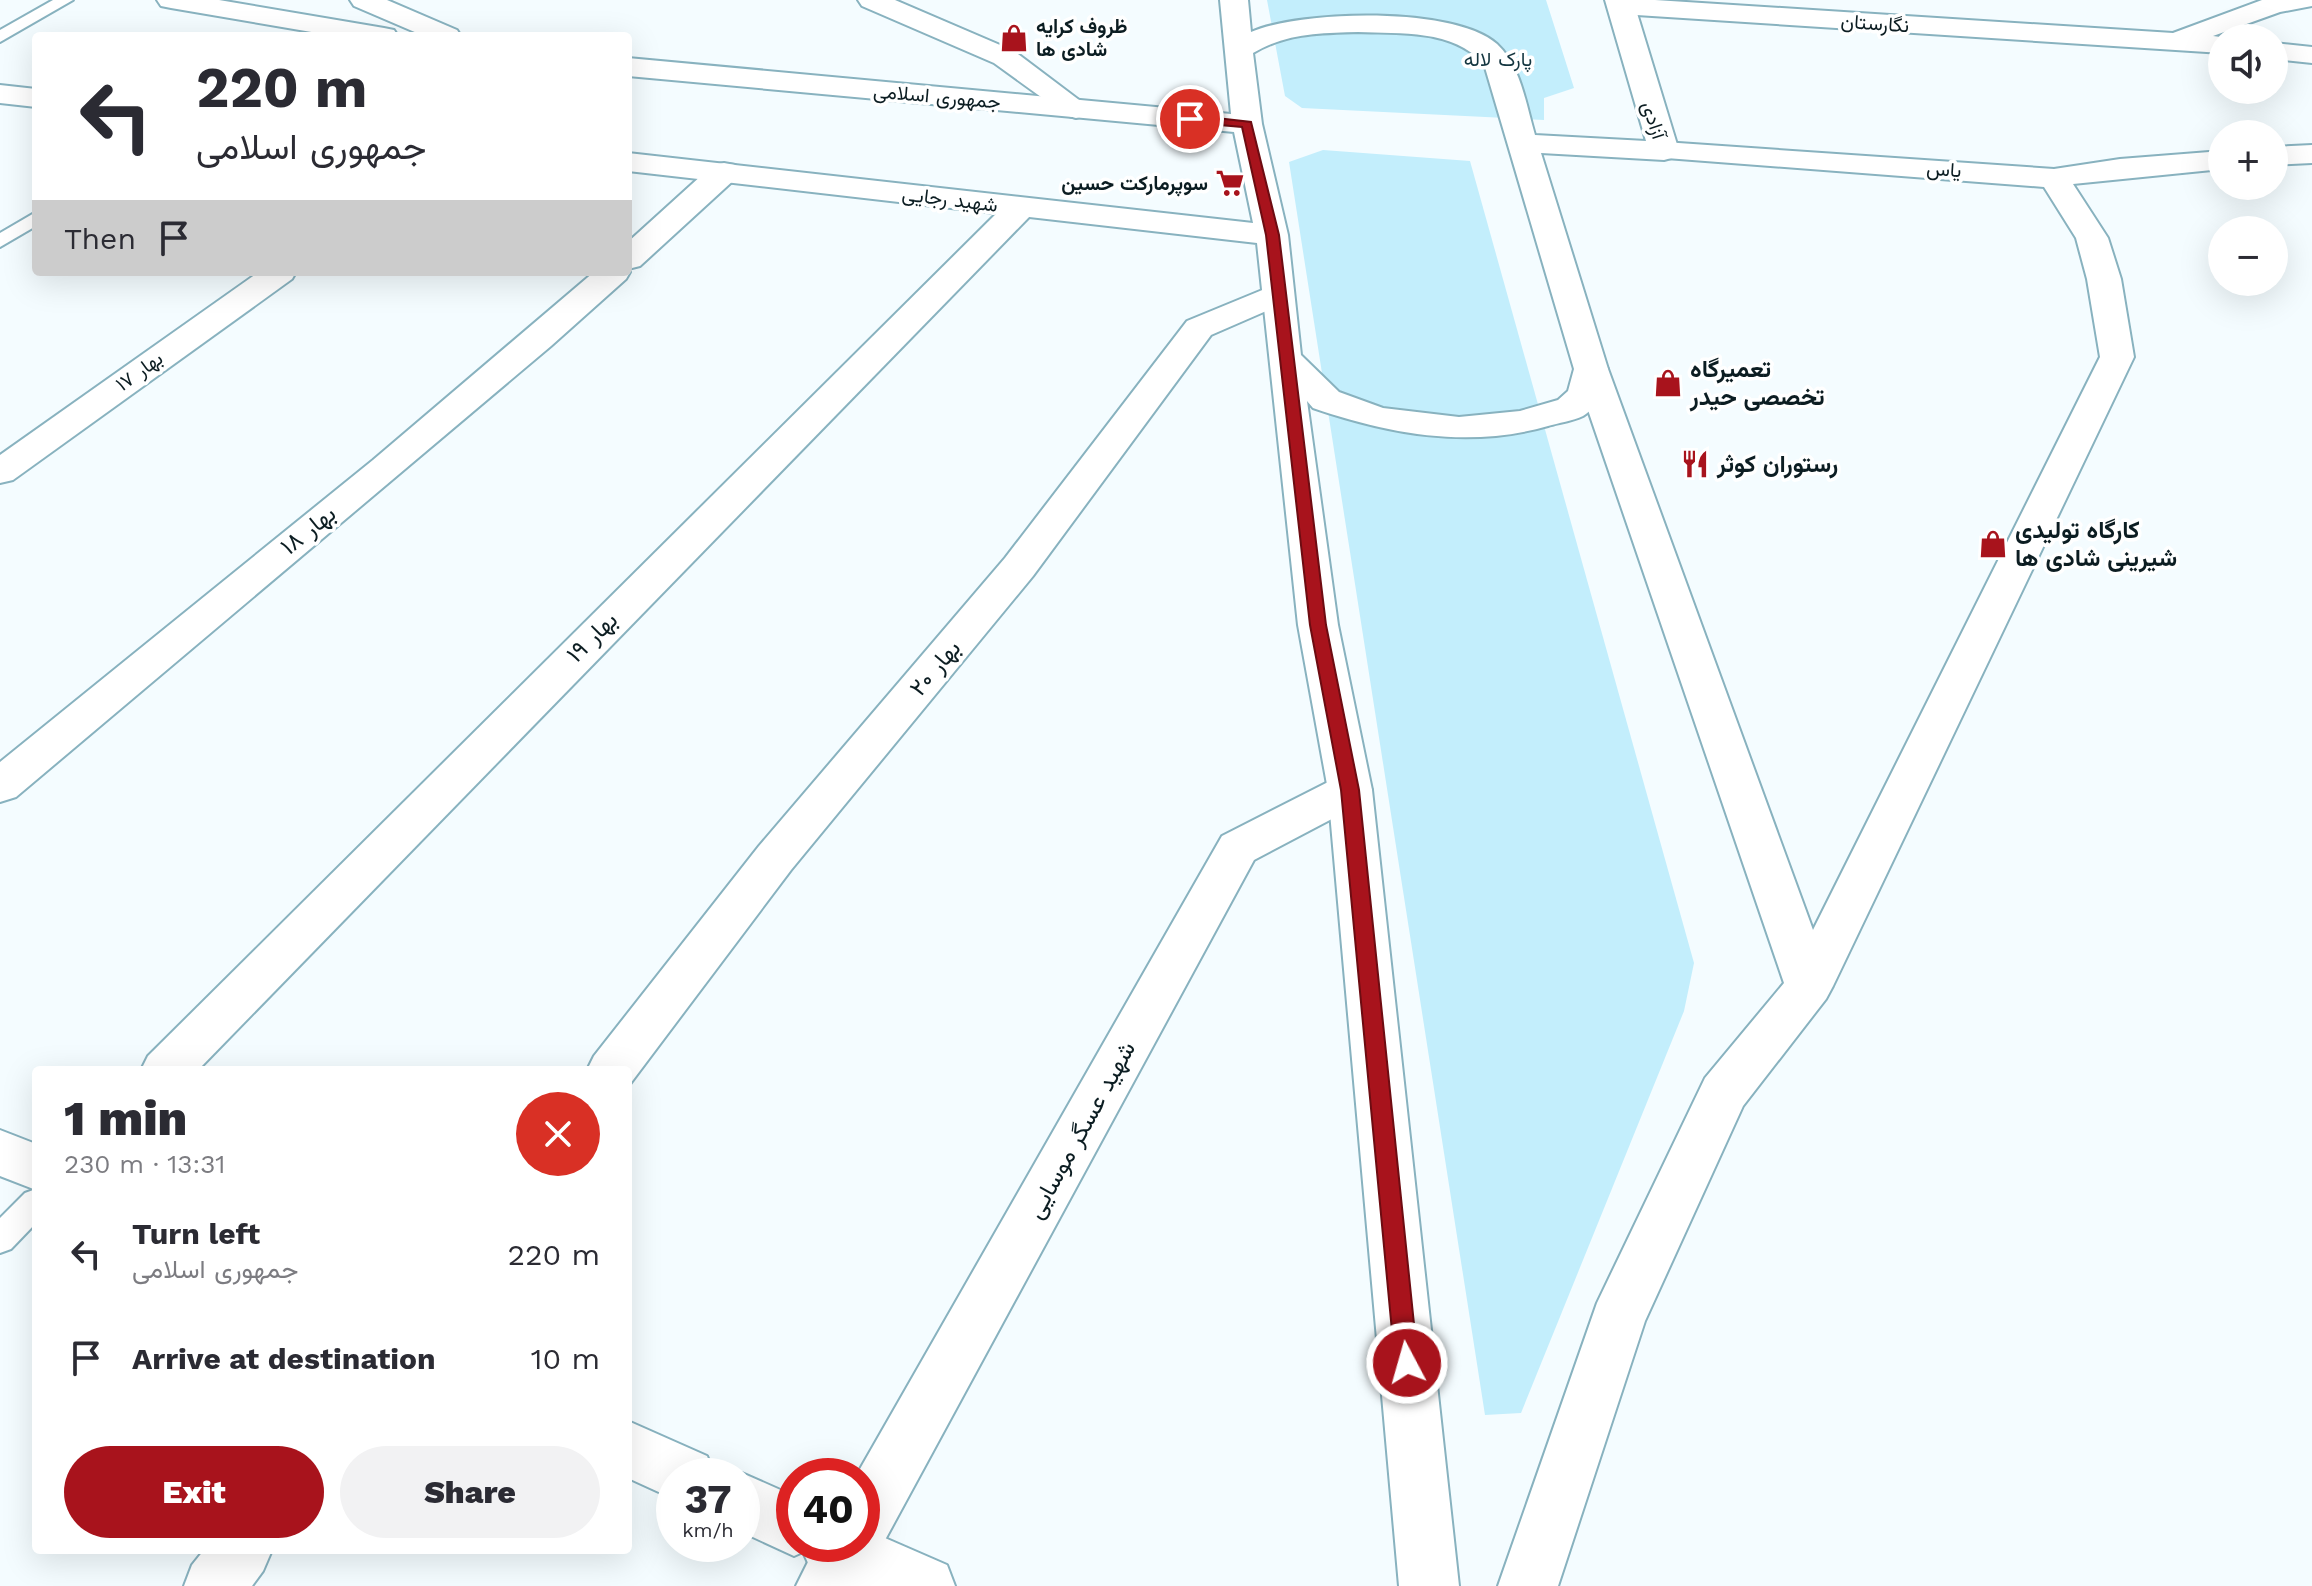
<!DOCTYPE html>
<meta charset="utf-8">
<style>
body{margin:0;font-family:"Work Sans",Vazirmatn,sans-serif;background:#f2f2f3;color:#2b2b33;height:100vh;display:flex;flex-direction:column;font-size:30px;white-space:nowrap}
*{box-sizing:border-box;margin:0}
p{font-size:26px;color:#7c7c81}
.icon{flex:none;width:44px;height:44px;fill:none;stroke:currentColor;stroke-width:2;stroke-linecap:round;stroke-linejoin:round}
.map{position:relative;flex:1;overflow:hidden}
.sheet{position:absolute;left:32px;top:1066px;width:600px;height:488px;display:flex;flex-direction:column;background:#fff;border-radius:8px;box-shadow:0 8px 32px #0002}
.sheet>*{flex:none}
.guide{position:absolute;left:32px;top:32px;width:600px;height:244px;border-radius:8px;box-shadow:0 8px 32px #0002;background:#fff;color:#2b2b33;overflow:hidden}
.fabs{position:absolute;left:2208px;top:24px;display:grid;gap:16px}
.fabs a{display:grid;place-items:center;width:80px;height:80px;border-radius:50%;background:#fff;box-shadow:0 8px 32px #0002;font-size:40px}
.speed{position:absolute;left:656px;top:1458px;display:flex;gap:16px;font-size:40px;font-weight:700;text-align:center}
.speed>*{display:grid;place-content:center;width:104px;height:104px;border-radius:50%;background:#fff;box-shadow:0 8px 32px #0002;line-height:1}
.speed small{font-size:20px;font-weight:400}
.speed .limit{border:12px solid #d22;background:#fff;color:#111}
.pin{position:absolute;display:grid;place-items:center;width:68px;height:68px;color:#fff;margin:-34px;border:4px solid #fff;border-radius:50%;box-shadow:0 2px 8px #0007}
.me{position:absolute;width:88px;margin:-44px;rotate:354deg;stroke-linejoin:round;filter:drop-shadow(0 0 6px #0008)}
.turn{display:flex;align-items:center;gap:28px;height:168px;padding:0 32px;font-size:36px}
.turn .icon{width:104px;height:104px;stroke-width:2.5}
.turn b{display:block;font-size:56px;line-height:68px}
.then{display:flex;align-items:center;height:76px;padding:0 32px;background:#0003;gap:16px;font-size:30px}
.round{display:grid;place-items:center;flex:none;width:84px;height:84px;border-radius:42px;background:#f2f2f3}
.summary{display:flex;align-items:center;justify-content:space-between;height:136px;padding:0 32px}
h1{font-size:48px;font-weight:800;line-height:60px}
.button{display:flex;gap:16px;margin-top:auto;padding:16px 32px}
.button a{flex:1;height:92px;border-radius:48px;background:#a8131c;color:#fff;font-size:32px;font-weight:800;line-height:92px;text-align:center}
.button a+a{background:#f2f2f3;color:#2b2b33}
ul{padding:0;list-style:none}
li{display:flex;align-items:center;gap:24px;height:104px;padding:0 32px}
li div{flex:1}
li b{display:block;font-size:30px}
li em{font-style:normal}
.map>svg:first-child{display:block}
.green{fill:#c3eefc}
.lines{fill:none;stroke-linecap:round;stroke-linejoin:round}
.service-casing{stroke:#88b2bf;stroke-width:4}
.minor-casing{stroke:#88b2bf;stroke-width:4}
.tertiary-casing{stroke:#88b2bf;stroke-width:4}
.service{fill:#fff;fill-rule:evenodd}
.minor{fill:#fff;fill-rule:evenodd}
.tertiary{fill:#fff;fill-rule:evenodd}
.route{fill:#a8131c;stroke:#6d0c12;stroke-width:2}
.labels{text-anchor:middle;stroke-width:7;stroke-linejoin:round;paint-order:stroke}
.far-street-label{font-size:20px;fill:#0c1d22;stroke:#fff}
.far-poi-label{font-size:20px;font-weight:bold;fill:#0c1d22;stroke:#fff;text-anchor:start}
.far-park-label{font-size:20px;fill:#143640;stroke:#fff}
.poi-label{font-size:24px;font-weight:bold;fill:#0c1d22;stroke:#fff;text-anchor:start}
.street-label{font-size:24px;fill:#0c1d22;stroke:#fff}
</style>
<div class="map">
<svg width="2312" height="1586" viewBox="0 0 2312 1586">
<rect width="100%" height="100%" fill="#f4fcff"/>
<g class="green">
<polygon points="1267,0 1546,0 1574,88 1544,98 1544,120 1302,108 1285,96"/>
<polygon points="1323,150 1470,161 1694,963 1684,1011 1521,1413 1485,1415 1289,162"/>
</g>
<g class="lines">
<defs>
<g id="service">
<polygon points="53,0 73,0 0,42 0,30"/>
<polygon points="36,212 36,226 0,247 0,233"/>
<polygon points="36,1189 36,1223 11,1249 0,1253 0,1218 25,1193"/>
</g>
<g id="minor">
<polygon points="350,0 387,0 457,30 461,36 424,36 354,6"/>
<polygon points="858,0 895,0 1014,51 1091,109 1086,115 1076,118 1066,115 994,63 862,6"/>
<polygon points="1611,0 1655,0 2173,33 2262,0 2312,0 2312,6 2280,12 2213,36 2228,38 2222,38 2222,53 1621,14 1611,12 1607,6"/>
<polygon points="2274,43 2312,47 2312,63 2274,59"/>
<polygon points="1664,142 2054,169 2120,159 2222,151 2222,169 2073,184 2108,238 2121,279 2134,357 1833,986 1826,999 1743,1106 1645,1321 1558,1586 1498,1586 1597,1303 1705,1078 1784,983 1574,369 1579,362 1591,359 1603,362 1608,369 1813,930 2100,357 2087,279 2076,238 2044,187 1653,157 1649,151 1653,145"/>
<polygon points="2312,145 2312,163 2274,165 2274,147"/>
<polygon points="724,163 735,165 739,172 735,179 640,266 628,269 630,272 626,279 551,346 16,797 0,802 0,762 373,460 594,272 628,272 628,242 713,165"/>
<polygon points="1021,198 1032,200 1037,207 1032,214 198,1070 141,1070 148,1056 1010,200"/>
<polygon points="259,272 296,272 292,279 13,480 0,483 0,455"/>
<polygon points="1277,284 1289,287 1294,294 1289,301 1211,335 1033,576 791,870 630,1084 628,1070 587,1070 594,1056 759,846 1005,558 1187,321"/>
<polygon points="1350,774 1366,779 1372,790 1366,801 1254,860 860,1586 796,1586 817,1544 862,1544 862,1476 856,1476 1222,836 1334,779"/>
<polygon points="204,1550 272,1550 263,1571 252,1586 184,1586 192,1565"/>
</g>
<g id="tertiary">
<polygon points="157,0 219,0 384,28 394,30 398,36 335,36 171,8 161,6"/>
<path d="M1220,0H1248L1251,32C1301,10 1455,6 1497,44C1521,66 1526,105 1535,135L1646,141L1605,0H1633L1679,151L1675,157L1664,160L1541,153L1608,369C1604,387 1600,406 1583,416C1573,421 1558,423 1548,426C1468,449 1389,434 1313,408L1307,401L1338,625L1372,790L1459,1586H1399L1328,790L1298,625L1257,243L628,171V153L1253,223L1234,132L628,76V58L1231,114ZM1358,32C1401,34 1453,29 1484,64L1574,369L1568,391L1558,400L1520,411L1459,417L1383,408L1339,392L1301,355L1288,235L1262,124L1253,53C1286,33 1321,33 1358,32Z"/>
<polygon points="0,85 36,89 36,107 0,103"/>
<polygon points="0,1130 36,1144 36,1190 0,1176"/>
<polygon points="628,1421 707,1456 715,1476 674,1476 674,1499 628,1478"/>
<polygon points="742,1473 794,1496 794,1544 862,1544 862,1528 947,1565 955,1586 856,1586 809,1565 803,1552 794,1556 742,1532 742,1476 736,1476"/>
</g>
</defs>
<use href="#service" class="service-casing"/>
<use href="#minor" class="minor-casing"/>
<use href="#tertiary" class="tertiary-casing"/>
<use href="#service" class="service"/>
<use href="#minor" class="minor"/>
<use href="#tertiary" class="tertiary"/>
</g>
<polygon class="route" points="1190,115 1251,122 1279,235 1326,625 1359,790 1418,1363 1415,1371 1407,1374 1398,1371 1395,1363 1341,790 1310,625 1266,235 1242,127 1186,122 1184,119"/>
<defs>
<symbol id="shop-bare" viewBox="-9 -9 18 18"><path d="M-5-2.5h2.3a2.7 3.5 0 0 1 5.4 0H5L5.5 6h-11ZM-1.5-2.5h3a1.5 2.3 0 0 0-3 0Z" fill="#a8131c" stroke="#fff" stroke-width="2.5" paint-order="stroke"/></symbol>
<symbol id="supermarket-bare" viewBox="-9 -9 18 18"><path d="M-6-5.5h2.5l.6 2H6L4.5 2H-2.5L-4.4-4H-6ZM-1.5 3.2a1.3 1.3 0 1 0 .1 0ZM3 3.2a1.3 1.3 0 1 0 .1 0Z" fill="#a8131c" stroke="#fff" stroke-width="2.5" paint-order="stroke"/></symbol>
<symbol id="restaurant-bare" viewBox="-9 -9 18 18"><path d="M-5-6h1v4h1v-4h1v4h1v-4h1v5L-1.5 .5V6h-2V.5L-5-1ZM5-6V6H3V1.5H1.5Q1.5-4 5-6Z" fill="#a8131c" stroke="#fff" stroke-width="2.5" paint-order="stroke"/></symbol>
</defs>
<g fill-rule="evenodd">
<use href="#shop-bare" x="994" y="18" width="40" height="40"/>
<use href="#supermarket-bare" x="1210" y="163" width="40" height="40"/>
<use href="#shop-bare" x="1648" y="363" width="40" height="40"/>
<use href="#restaurant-bare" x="1675" y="444" width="40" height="40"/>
<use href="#shop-bare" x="1973" y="524" width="40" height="40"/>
</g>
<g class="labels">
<g class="far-street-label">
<text transform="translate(1875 23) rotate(4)" y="7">نگارستان</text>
<text transform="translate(937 96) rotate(5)" y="7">جمهوری اسلامی</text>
<text transform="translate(1654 120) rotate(72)" y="7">آزادی</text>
<text transform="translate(1944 169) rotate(4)" y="7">یاس</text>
<text transform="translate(950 199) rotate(7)" y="7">شهید رجایی</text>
<text transform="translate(139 371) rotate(-36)" y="7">بهار ۱۷</text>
</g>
<g class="far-poi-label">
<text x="1036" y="33">ظروف کرایه<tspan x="1036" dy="23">شادی ها</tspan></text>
<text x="1208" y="190" text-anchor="end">سوپرمارکت حسین</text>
</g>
<g class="far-park-label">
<text x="1498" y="66">پارک لاله</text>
</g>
<g class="poi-label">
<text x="1690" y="377">تعمیرگاه<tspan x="1690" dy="28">تخصصی حیدر</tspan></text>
<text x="1717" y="472">رستوران کوثر</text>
<text x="2015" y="538">کارگاه تولیدی<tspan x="2015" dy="28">شیرینی شادی ها</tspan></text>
</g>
<g class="street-label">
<text transform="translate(308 530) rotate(-39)" y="8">بهار ۱۸</text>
<text transform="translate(592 637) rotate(-45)" y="8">بهار ۱۹</text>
<text transform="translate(935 668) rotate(-50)" y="8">بهار ۲۰</text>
<text transform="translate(1081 1130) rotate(-61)" y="8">شهید عسگر موسایی</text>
</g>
</g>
</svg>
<div class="fabs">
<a><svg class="icon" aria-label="sound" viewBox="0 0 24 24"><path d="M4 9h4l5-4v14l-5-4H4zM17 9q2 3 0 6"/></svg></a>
<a>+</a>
<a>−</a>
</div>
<div class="speed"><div>37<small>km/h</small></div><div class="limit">40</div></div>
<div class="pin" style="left:1190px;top:119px;background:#d93025"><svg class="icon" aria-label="arrive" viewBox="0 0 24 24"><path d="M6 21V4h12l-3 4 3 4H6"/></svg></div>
<svg class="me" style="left:1407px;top:1363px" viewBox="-20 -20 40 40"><circle r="17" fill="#a8131c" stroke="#fff" stroke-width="3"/><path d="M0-11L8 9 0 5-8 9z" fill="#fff"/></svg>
<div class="guide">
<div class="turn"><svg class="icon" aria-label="left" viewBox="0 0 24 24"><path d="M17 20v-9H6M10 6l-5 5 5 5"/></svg><div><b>220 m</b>جمهوری اسلامی</div></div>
<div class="then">Then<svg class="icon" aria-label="arrive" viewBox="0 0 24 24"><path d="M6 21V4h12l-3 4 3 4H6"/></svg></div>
</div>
<section class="sheet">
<div class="summary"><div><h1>1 min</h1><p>230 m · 13:31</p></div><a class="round" style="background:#d93025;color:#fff"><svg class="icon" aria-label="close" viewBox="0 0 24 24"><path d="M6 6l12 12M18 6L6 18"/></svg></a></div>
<ul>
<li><svg class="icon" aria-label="left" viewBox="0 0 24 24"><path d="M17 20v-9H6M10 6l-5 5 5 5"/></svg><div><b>Turn left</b><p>جمهوری اسلامی</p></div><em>220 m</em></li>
<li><svg class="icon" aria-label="arrive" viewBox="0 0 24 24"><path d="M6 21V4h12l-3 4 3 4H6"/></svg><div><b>Arrive at destination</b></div><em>10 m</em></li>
</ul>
<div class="button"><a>Exit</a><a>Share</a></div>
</section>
</div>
